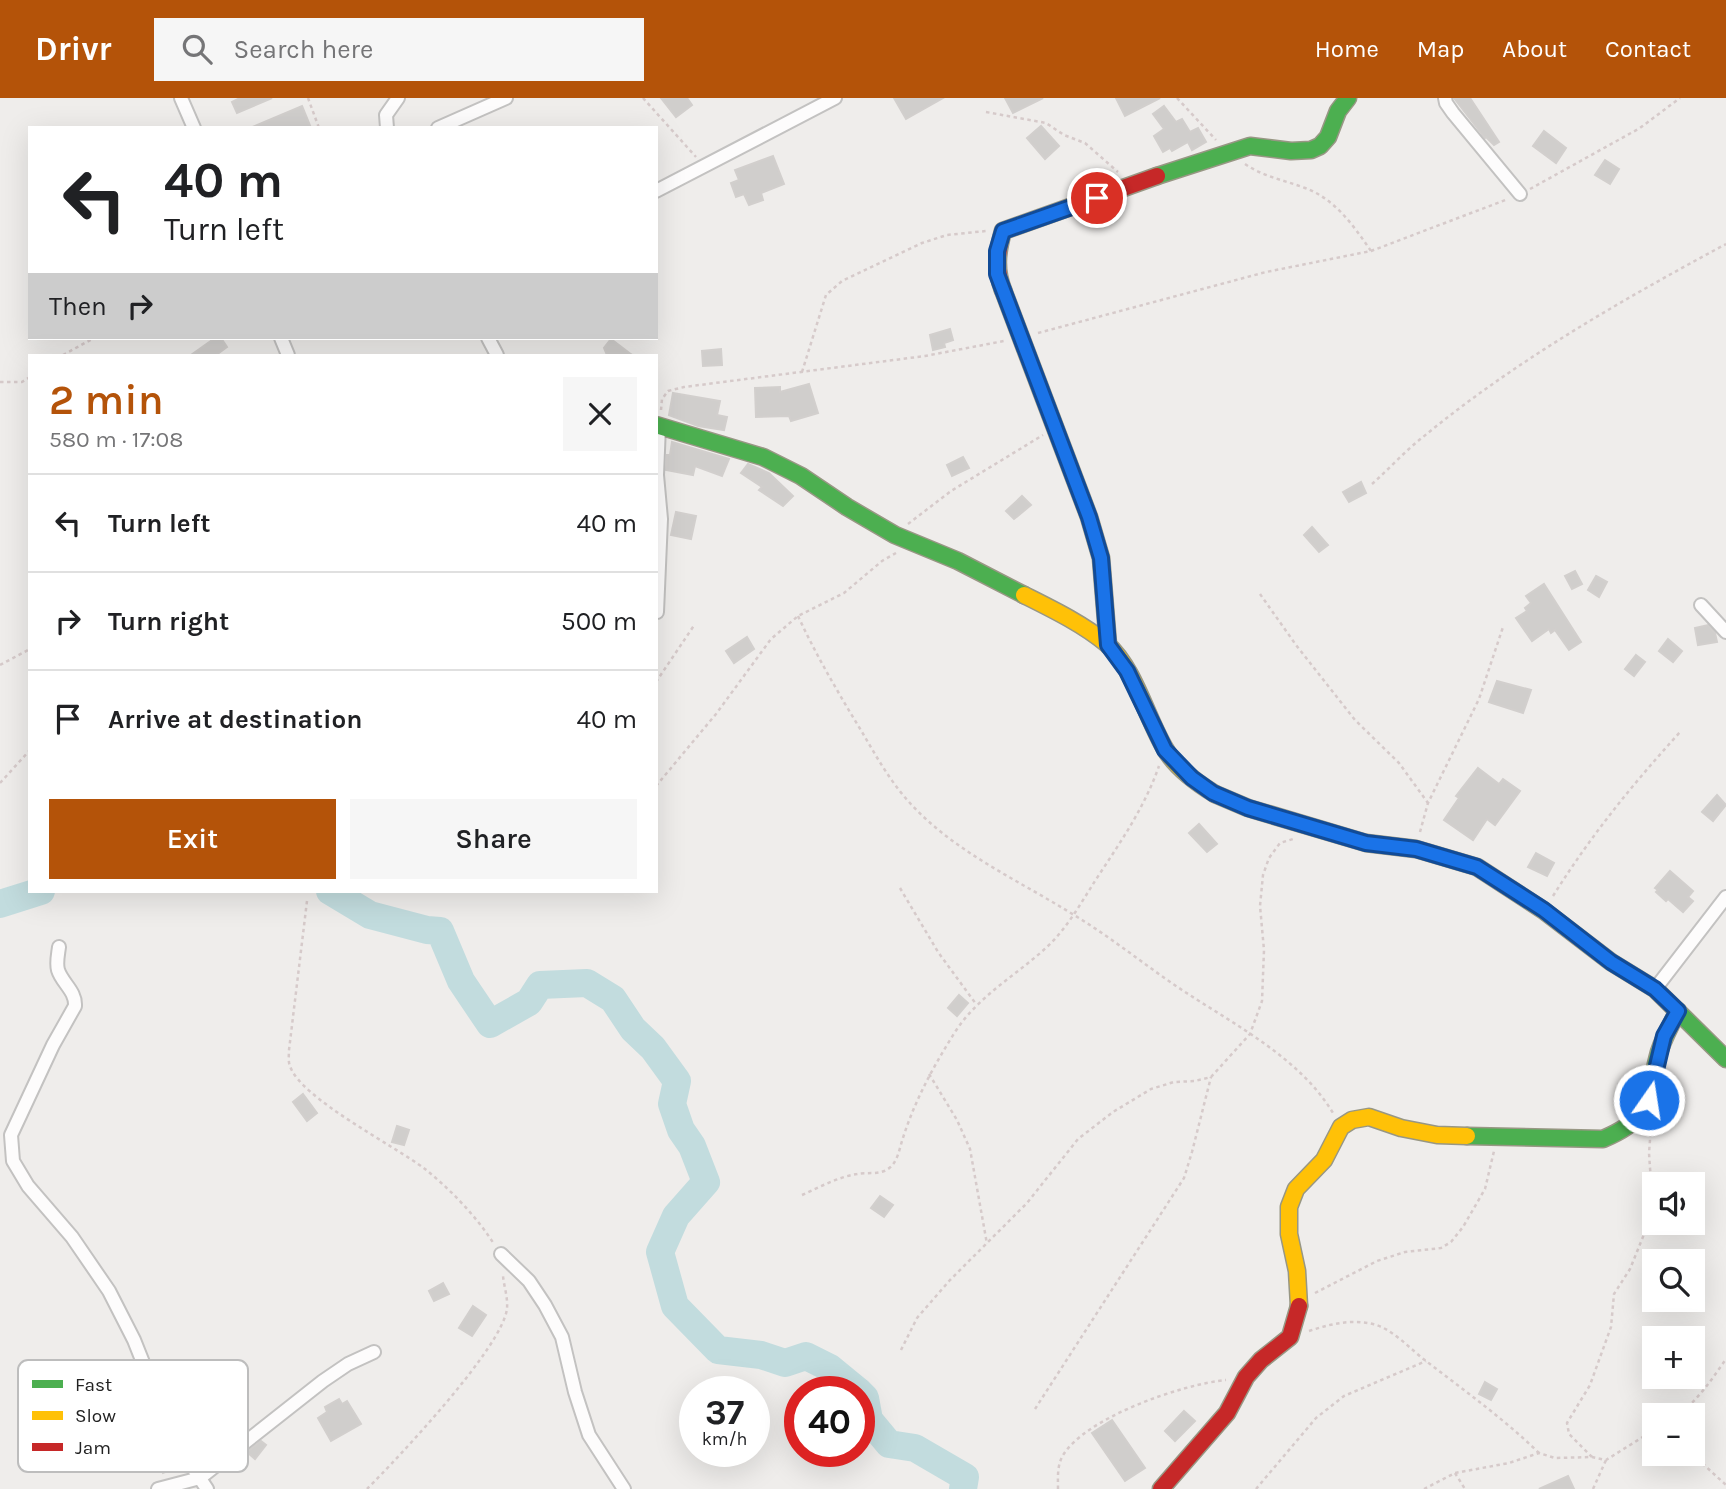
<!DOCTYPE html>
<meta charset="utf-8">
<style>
body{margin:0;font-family:Karla,sans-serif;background:#f6f6f6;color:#202124;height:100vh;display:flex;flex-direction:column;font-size:26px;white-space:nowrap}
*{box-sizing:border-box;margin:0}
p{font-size:23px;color:#757577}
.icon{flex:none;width:38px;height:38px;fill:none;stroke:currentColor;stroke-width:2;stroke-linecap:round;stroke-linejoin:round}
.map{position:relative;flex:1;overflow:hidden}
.sheet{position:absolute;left:28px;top:256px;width:630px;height:539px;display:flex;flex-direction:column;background:#fff;border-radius:0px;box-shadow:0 7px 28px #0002}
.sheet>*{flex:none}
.hud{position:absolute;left:28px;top:28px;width:630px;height:214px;border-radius:0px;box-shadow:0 7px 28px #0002;background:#fff;color:#202124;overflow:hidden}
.buttons{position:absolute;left:1642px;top:1074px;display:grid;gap:14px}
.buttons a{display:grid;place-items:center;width:63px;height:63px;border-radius:0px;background:#fff;box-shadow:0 7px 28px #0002;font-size:35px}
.speed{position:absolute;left:679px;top:1278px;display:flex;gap:14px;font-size:35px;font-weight:700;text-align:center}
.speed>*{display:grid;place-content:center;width:91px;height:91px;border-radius:50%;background:#fff;box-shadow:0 7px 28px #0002;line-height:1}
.speed small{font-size:18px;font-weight:400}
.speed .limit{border:10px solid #d22;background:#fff;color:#111}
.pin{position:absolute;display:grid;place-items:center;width:60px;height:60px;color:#fff;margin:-30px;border:4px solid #fff;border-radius:50%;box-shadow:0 2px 7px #0007}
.me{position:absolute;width:77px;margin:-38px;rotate:13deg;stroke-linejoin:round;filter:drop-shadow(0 0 5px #0008)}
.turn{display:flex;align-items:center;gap:24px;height:147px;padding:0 21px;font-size:32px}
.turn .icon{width:91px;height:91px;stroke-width:2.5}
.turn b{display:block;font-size:49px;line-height:60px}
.then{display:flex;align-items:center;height:66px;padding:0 21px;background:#0003;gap:14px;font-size:26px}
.round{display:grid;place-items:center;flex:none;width:74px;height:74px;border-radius:0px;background:#f6f6f6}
.summary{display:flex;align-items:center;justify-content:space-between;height:119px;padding:0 21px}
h1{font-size:42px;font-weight:600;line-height:52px;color:#b45309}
.primary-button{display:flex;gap:14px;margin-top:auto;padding:14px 21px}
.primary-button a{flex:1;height:80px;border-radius:0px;background:#b45309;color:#fff;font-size:28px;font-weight:600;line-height:80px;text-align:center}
.primary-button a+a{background:#f6f6f6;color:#202124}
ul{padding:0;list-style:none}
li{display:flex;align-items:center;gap:21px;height:98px;padding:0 21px;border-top:2px solid #e0e0e0}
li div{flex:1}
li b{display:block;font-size:26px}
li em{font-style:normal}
header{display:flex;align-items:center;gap:42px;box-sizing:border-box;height:98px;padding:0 35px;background:#b45309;color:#fff}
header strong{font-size:33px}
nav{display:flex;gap:38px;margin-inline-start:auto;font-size:24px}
.search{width:490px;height:63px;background:#f6f6f6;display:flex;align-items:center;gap:18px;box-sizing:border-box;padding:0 24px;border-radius:0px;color:#757577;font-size:26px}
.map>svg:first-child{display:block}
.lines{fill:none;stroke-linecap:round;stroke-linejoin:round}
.river{stroke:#c2dcde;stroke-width:28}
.building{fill:#d0cecc;stroke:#d2cfcd;stroke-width:2}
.street-casing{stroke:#c3c2c1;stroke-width:16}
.fast-casing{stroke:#989784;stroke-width:19}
.slow-casing{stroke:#989784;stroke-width:19}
.jam-casing{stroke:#989784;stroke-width:19}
.path{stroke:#d6caca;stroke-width:2.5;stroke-dasharray:3.5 3.5;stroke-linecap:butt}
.street{stroke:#fdfcfc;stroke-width:12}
.fast{stroke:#4caf50;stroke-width:16}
.slow{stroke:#ffc107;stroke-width:16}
.jam{stroke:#c62828;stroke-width:16}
.route-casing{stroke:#114b97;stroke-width:18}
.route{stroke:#1a73e8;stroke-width:12}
.key{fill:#fff;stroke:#bdbdbd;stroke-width:2}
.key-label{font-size:19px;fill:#222}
</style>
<header>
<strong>Drivr</strong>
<div class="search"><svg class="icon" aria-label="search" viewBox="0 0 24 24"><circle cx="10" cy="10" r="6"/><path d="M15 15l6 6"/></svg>Search here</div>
<nav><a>Home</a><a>Map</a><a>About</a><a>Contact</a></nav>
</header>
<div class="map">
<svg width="1726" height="1391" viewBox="0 0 1726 1391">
<rect width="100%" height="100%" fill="#efedeb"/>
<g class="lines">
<g class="river">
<polyline points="330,793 370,817 427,832 440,833 461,883 490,926 529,904 540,887 587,885 613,901 633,931 653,950 677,983 672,1006 681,1032 692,1048 706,1084 676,1118 660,1154 675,1208 718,1252 761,1257 785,1265 806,1258 830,1270 858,1293"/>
<polyline points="0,806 41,793"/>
<polyline points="859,1294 865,1300 869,1322 889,1346 915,1350 965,1379 963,1391"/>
</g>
</g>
<g class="building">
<polygon points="240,0 272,0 237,15 232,4"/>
<polygon points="661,0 687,0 692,7 676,19"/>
<polygon points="894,0 943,0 906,21"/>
<polygon points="1005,0 1043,0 1013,15"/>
<polygon points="1116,0 1160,0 1125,18"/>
<polygon points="1454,0 1470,0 1499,44 1494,47 1486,39 1485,40"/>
<polygon points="302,8 311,30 250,30"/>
<polygon points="1164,8 1176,24 1182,21 1190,34 1198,30 1206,44 1192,52 1188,44 1172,53 1170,50 1163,54 1154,38 1164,31 1153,16"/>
<polygon points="1041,28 1059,48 1045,61 1027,40"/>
<polygon points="1544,33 1566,50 1556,65 1533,48"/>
<polygon points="773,58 784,86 761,95 763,102 749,107 744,96 736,99 731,85 739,82 735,72"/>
<polygon points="1605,62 1619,71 1610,86 1595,77"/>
<polygon points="950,231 953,242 944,245 945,249 933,252 930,237"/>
<polygon points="215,240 221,240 227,249 216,257 191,257"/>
<polygon points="611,241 632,257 607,257 604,250"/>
<polygon points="721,251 722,267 703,268 702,253"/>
<polygon points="809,286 818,315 791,323 789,318 756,319 755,290 780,289 780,294"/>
<polygon points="673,295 720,303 717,317 727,319 724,332 698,328 669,317"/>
<polygon points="672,344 729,361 722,378 695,368 693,377 666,372 667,357 670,357"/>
<polygon points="963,359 969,370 952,378 947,367"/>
<polygon points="748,366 769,375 793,398 783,408 759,392 762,389 741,375"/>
<polygon points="1361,384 1366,395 1349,404 1343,394"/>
<polygon points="1022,398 1031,407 1014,421 1006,413"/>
<polygon points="676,414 696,418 691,441 671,437"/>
<polygon points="1312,429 1328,447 1319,454 1304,437"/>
<polygon points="1575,473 1582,486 1572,491 1565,478"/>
<polygon points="1596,478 1607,484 1599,499 1588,492"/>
<polygon points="1544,486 1581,544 1569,552 1555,532 1551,535 1549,531 1532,543 1516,520 1527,513 1525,510 1531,505 1526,498"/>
<polygon points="1708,527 1715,535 1717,544 1698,547 1695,530"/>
<polygon points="747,539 754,551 734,565 726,553"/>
<polygon points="1668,541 1682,553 1673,564 1659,553"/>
<polygon points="1636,557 1645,564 1634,578 1625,571"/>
<polygon points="1497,583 1531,592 1523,615 1489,604"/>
<polygon points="1478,670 1499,686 1503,681 1520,693 1495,727 1487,721 1473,742 1444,722 1459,700 1456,698"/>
<polygon points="1717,697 1726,707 1713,723 1702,714"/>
<polygon points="1199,726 1217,746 1207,754 1189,735"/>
<polygon points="1536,755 1554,765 1547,778 1528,769"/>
<polygon points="1670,773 1693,793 1688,799 1693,803 1683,814 1668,801 1666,803 1656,794 1658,792 1655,790"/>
<polygon points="959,897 968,905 957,918 948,910"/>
<polygon points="303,996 317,1015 307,1023 293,1004"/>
<polygon points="397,1028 409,1032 404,1047 392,1044"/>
<polygon points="880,1098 893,1107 884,1119 871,1110"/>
<polygon points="443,1185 449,1196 434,1203 429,1193"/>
<polygon points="473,1208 486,1217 472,1238 459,1230"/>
<polygon points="1485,1284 1497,1291 1491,1302 1479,1296"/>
<polygon points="339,1301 342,1306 347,1303 361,1326 331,1343 318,1320 327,1314 325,1309"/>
<polygon points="1184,1313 1195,1323 1175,1343 1165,1333"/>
<polygon points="1112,1322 1145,1370 1125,1383 1092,1335"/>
<polygon points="159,1339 163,1350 168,1348 180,1368 163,1375 160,1367 151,1370 142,1346"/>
<polygon points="261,1343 266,1347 255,1361 247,1354"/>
<polygon points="1568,1378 1574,1391 1539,1391"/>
</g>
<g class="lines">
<defs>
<g id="street">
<polyline points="181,0 194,30"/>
<polyline points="1445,0 1446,5 1453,15 1520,96"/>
<polyline points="387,30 386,17 398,0"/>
<polyline points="438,30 506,0"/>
<polyline points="656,93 835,0"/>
<polyline points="281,240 288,257"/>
<polyline points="488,240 497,257"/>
<polyline points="1701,507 1726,534"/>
<polyline points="657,514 661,421 657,377 659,328"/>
<path d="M59,849C58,857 56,865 58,872C62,885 76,893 75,908L53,947L11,1037L13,1063L28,1088L72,1139L109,1193L134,1242L173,1340L207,1391"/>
<polyline points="1655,891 1726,799"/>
<polyline points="501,1156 529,1183 545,1207 562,1239 575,1294 589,1337 624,1391"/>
<polyline points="158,1391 200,1380 323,1283 348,1266 374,1254"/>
</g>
<g id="fast">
<polyline points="1157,78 1250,48 1291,53 1311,52 1320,48 1328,39 1338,13 1348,0"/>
<polyline points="656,327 763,359 801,378 847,409 895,437 958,463 1024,497"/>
<polyline points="1215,696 1248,710 1366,745 1416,751 1477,769 1543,812 1611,864 1655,891 1726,961"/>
<path d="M1467,1038L1603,1041C1655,1019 1646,1001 1659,954C1664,939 1671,926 1678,913"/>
</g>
<g id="slow">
<polyline points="1003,192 1089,419 1101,460 1108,547"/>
<path d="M1024,497C1052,511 1083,526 1107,546C1134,570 1146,618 1164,649C1174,668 1197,685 1215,696"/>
<polyline points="1299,1208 1297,1173 1289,1136 1289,1109 1296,1091 1324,1062 1341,1029 1352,1022 1369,1019 1401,1030 1437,1037 1467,1038"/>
</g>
<g id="jam">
<path d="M1003,192C995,171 997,155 1003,133L1157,78"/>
<polyline points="1161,1391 1227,1315 1246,1279 1261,1262 1290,1239 1299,1208"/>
</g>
</defs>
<use href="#street" class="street-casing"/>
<use href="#fast" class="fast-casing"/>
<use href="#slow" class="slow-casing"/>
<use href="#jam" class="jam-casing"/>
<g class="path">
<polyline points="308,0 319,30"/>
<polyline points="643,0 696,59"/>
<polyline points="1177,0 1216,42"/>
<polyline points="986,14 1046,25 1064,37 1085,45 1118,74"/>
<path d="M1245,66C1264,79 1284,82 1305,90C1335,101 1353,127 1371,153"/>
<polyline points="1530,91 1640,30 1680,0"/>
<polyline points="1038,235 1266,174 1371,153 1508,101"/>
<polyline points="63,257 94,240"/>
<polyline points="802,274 826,197 842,183 922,145 947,137 986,133"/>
<polyline points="0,284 22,284 30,279"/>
<polyline points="661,312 662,301 668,293 684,289 925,258 1004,243"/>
<path d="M1372,386C1389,371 1405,353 1423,339C1515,263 1622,202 1726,146"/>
<polyline points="908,426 951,393 1043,337"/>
<polyline points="1260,496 1296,547 1355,622 1399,665 1428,705"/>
<path d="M798,518C817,559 839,596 862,634C876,658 890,683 909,704C954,754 1018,782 1074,817C1112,840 1146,868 1182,892C1235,927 1300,960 1333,1015"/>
<polyline points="0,567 30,551"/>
<polyline points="656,584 695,526"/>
<polyline points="0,685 30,652"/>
<polyline points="656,688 716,616 771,541 798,518 844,495 882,463 896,455"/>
<polyline points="1420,734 1428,705 1479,601 1503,529"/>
<polyline points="900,790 938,854 976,906"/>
<polyline points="564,794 565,793"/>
<path d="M1553,798C1592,736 1632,687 1681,633"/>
<path d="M307,803L289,952C289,957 288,964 290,968C300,1000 395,1048 425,1071C451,1092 476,1118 494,1146"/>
<polyline points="929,976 957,1022 970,1051 987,1146"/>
<path d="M802,1097C820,1089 838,1079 857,1076C866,1074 880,1077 888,1071C897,1065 899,1053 902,1043C914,1004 933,969 955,934C979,897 1017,877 1048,848C1067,830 1081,805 1095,783C1119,746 1144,711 1159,668"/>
<polyline points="1315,1195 1377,1163 1405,1154 1441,1150 1451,1144 1463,1129 1485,1091 1494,1053"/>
<path d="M1309,1233C1330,1226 1351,1221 1373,1226C1393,1231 1410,1251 1426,1263C1465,1293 1504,1321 1539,1355"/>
<polyline points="901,1252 917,1220 950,1182 1027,1105 1078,1041 1113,1014 1151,991 1174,984 1195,983 1211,979 1250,936 1262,903 1264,852 1260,808 1263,777 1269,760 1280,745 1293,741"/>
<polyline points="1035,1311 1184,1080 1192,1054 1211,979"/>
<path d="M1676,1318C1697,1304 1712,1281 1726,1261"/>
<polyline points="1692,1356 1726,1387"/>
<polyline points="1592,1359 1569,1336 1567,1325 1590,1287 1611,1229 1614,1196 1630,1171 1653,1114 1649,1055 1651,1029"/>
<polyline points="1455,1375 1465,1391"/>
<path d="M367,1391C397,1361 504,1248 507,1210C508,1200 504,1188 503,1178"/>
<path d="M1058,1391C1058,1380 1057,1369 1062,1359C1083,1320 1183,1286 1226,1282"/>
<polyline points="1256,1391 1316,1320 1344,1298 1426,1263"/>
<polyline points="1424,1391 1455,1375 1509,1365 1539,1355 1555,1360 1592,1359 1606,1362 1654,1332"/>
<polyline points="1593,1391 1606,1362"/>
</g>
<use href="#street" class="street"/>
<use href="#fast" class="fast"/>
<use href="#slow" class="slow"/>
<use href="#jam" class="jam"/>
</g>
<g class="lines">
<defs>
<polyline id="route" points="1097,100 1003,133 997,153 997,176 1089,419 1101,460 1108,547 1127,573 1165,652 1192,680 1213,695 1248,710 1366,745 1416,751 1477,769 1544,812 1611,864 1655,891 1678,913 1664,938 1649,1002"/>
</defs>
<use href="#route" class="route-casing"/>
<use href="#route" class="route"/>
</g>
<rect x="18" y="1262" width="230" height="112" rx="10" class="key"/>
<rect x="32" y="1282" width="31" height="8" fill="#4caf50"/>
<rect x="32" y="1313" width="31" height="9" fill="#ffc107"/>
<rect x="32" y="1345" width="31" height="8" fill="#c62828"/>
<g class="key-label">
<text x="75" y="1293">Fast</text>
<text x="75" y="1324">Slow</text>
<text x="75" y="1356">Jam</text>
</g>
</svg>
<div class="buttons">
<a><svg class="icon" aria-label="sound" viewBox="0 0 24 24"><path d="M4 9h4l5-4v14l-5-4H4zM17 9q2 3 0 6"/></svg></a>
<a><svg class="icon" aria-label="search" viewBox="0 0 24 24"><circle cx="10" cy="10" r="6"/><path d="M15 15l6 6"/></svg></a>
<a>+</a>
<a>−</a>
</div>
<div class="speed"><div>37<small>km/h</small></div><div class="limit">40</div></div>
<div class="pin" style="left:1097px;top:100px;background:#d93025"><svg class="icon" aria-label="arrive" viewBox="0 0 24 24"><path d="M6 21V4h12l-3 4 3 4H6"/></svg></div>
<svg class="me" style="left:1649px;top:1002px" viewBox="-20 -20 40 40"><circle r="17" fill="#1a73e8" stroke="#fff" stroke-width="3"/><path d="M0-11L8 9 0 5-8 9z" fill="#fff"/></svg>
<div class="hud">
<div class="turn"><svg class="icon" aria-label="left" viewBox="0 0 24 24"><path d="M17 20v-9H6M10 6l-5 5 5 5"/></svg><div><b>40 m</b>Turn left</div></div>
<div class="then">Then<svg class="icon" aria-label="right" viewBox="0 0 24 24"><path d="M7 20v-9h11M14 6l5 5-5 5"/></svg></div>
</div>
<section class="sheet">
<div class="summary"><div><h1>2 min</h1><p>580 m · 17:08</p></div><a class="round"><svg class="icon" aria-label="close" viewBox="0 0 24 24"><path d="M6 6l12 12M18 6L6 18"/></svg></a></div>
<ul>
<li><svg class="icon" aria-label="left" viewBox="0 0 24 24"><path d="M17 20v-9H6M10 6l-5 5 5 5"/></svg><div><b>Turn left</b></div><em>40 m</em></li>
<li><svg class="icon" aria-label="right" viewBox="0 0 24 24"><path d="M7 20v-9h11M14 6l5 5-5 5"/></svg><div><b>Turn right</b></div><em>500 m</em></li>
<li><svg class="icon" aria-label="arrive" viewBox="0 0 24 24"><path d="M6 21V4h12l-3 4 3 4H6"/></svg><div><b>Arrive at destination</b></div><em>40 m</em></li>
</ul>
<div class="primary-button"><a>Exit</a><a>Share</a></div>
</section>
</div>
